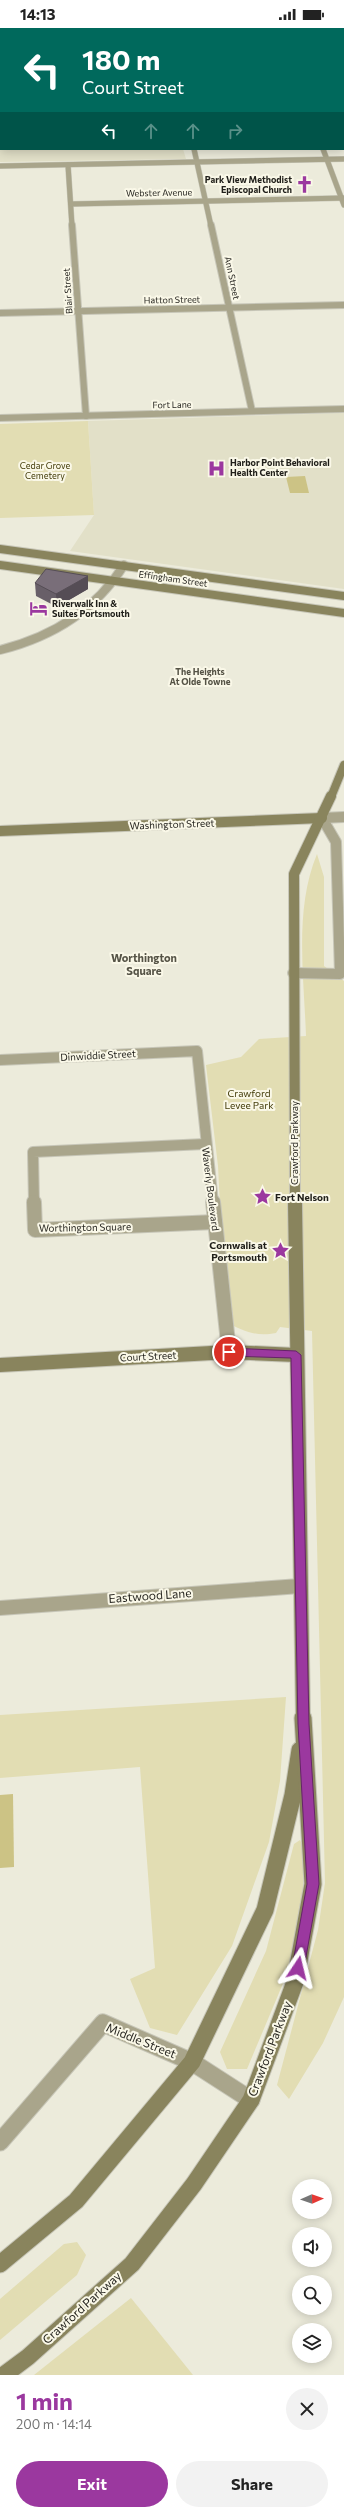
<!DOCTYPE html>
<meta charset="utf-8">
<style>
body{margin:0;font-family:Commissioner,sans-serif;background:#f2f2f2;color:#222;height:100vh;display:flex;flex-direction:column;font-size:15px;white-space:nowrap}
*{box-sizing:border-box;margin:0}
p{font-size:13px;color:#767676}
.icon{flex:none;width:22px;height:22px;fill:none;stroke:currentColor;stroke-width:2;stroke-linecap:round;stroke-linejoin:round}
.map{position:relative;height:2347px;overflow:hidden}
.panel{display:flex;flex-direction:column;background:#fff;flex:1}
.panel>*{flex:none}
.guide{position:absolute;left:0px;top:0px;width:344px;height:122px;box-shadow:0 2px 10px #0003;background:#00695c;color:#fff;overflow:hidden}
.needle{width:26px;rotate:88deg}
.tools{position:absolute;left:292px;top:2151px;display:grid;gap:8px}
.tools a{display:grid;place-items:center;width:40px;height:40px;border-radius:50%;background:#fff;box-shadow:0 2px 10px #0003;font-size:20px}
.pin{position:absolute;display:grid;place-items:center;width:34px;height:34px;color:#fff;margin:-17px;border:2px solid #fff;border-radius:50%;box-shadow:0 1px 4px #0007}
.me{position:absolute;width:44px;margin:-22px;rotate:10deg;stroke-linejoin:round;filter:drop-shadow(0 0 3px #0008)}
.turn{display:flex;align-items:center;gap:14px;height:84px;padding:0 16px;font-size:18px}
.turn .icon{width:52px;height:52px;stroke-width:2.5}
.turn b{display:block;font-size:28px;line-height:34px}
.lanes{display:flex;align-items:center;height:38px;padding:0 16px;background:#0003;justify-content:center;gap:20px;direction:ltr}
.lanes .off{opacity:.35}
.round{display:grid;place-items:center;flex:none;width:42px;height:42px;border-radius:21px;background:#f2f2f2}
.overview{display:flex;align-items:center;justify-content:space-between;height:68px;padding:0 16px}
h1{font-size:24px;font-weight:700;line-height:30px;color:#9b389f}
.button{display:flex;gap:8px;margin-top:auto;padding:8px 16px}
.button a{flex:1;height:46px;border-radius:24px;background:#9b389f;color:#fff;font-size:16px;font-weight:700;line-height:46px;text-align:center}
.button a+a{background:#f2f2f2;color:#222}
.status{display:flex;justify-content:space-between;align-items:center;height:28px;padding:0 20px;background:#fff;direction:ltr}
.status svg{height:11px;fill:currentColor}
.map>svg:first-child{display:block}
.built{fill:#e2e0c8}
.green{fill:#e2ddb3}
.water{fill:#ccc385}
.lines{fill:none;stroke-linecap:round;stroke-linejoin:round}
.street-far5-casing{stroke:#c7c6b8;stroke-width:6}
.street-far4-casing{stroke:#c7c6b8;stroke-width:8}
.street-far3-casing{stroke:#c7c6b8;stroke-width:10}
.street-far2-casing{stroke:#c7c6b8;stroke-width:12}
.street-far1-casing{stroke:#c7c6b8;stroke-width:16}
.street-casing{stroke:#c7c6b8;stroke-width:19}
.secondary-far3-casing{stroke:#c7c6b8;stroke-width:10}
.secondary-far2-casing{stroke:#c7c6b8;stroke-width:12}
.secondary-far1-casing{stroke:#c7c6b8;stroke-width:16}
.secondary-casing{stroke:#c7c6b8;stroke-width:19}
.street-far5{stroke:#a9a58b;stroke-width:5}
.street-far4{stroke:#a9a58b;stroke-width:6}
.street-far3{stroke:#a9a58b;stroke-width:8}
.street-far2{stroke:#a9a58b;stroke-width:10}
.street-far1{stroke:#a9a58b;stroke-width:14}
.street{stroke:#a9a58b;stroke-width:17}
.secondary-far3{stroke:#89845d;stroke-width:8}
.secondary-far2{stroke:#89845d;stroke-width:10}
.secondary-far1{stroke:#89845d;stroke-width:14}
.secondary{stroke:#89845d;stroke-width:17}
.wall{fill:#685f68}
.shaded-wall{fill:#554d55}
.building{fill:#796e79;stroke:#554d55}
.route{fill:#9b389f;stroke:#652467}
.labels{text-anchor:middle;stroke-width:4;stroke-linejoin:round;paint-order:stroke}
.far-poi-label{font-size:9px;font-weight:bold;fill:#201f1a;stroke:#faf8e8;text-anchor:start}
.far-street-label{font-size:9px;fill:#201f1a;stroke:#faf8e8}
.far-park-label{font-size:9px;fill:#433c0a;stroke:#faf8e8}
.far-neighbourhood-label{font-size:9px;font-weight:bold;fill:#555346;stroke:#faf8e8}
.street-label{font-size:10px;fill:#201f1a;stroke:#faf8e8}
.park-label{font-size:10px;fill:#433c0a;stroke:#faf8e8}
.poi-label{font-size:10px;font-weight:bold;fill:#201f1a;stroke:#faf8e8;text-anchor:start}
.neighbourhood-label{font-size:11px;font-weight:bold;fill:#555346;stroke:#faf8e8}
.near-street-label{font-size:12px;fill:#201f1a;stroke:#faf8e8}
</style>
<div class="status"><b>14:13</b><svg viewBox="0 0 49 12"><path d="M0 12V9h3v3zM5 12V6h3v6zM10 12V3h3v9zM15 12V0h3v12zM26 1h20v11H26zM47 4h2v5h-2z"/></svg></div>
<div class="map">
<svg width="344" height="2347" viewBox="0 0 344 2347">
<rect width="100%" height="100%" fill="#ecebdb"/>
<g class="built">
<polygon points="0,64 1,121 183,121 186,131 0,134"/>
<polygon points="344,385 344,561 70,523 94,487 88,393"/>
</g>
<g class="green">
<polygon points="0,0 251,0 1,1 0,64"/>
<polygon points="88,393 94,487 0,490 0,396"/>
<path d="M317,826L324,849V938L344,953V1969L323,2015L289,2071L277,2057L318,1902L325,1855L312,1303L280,1299L276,1305C256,1309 243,1303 226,1294L218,1138L206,1037L241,1029L259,1011L306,1008C304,949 294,881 317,826Z"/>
<polygon points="286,1669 280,1753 269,1814 232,1918 177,2007 150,2000 130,1951 155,1940 140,1739 0,1750 0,1687"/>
<polygon points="300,1812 304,1821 303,1866 292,1934 247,2041 227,2041 220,2024 266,1923 294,1816"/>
<polygon points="77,2214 86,2227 77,2247 0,2312 0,2271 64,2216"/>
<polygon points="131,2270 193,2347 34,2347"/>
</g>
<g class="water">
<polygon points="305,448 309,465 290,465 286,449"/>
<polygon points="13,1766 14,1839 0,1840 0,1767"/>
</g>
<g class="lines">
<defs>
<g id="street-far5">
<polyline points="194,121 211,198"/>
<polyline points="323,121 344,177"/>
<polyline points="68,137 72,198"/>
<polyline points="0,138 344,131"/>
<polyline points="71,176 344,170"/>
</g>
<g id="street-far4">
<polyline points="72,197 86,388"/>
<polyline points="211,197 252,383"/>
<polyline points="0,285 344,277"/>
<polyline points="0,390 344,381"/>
</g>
<path id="street-far3" d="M0,622C52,609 95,583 124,537"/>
<g id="street-far2">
<polyline points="293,945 340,946 336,814 322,790 344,789"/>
<polyline points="0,1032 197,1023 213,1175"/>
<polyline points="34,1175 33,1124 205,1116"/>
</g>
<g id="street-far1">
<polyline points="34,1174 35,1202 215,1194"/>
<polyline points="213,1174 229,1324"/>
<polyline points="0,1580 300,1558"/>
</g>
<polyline id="street" points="0,2114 103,1995 192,2034 251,2072"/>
<g id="secondary-far3">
<polyline points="0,521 344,568"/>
<polyline points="0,537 344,585"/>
<polyline points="331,769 344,737"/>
</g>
<g id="secondary-far2">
<polyline points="0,803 322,790"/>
<polyline points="295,1175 294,846 331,768"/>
</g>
<g id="secondary-far1">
<polyline points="295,1174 303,1691"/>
<polyline points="0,1337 229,1324 296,1327"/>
</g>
<g id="secondary">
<polyline points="0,2236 76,2173 192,2034 265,1882 293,1767 300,1722"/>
<polyline points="4,2347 28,2329 132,2236 194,2156 251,2072 295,1954 313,1856 303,1690"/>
</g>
</defs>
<use href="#street-far5" class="street-far5-casing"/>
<use href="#street-far4" class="street-far4-casing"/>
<use href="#street-far3" class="street-far3-casing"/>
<use href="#street-far2" class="street-far2-casing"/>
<use href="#street-far1" class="street-far1-casing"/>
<use href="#street" class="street-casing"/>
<use href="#secondary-far3" class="secondary-far3-casing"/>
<use href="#secondary-far2" class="secondary-far2-casing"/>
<use href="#secondary-far1" class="secondary-far1-casing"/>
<use href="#secondary" class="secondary-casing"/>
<use href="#street-far5" class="street-far5"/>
<use href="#street-far4" class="street-far4"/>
<use href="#street-far3" class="street-far3"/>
<use href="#street-far2" class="street-far2"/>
<use href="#street-far1" class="street-far1"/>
<use href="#street" class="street"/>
<use href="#secondary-far3" class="secondary-far3"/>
<use href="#secondary-far2" class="secondary-far2"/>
<use href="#secondary-far1" class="secondary-far1"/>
<use href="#secondary" class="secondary"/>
</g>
<polygon class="wall" points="88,548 88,561 57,579 36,568 35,555"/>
<polygon class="shaded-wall" points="88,548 88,561 57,579 56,566"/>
<polygon class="building" points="46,541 88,548 56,566 35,555"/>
<polygon class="route" points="229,1320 296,1323 301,1327 309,1696 319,1856 304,1940 302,1945 298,1946 293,1945 292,1940 307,1856 298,1696 291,1330 229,1328 224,1324"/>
<defs>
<symbol id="church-bare" viewBox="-9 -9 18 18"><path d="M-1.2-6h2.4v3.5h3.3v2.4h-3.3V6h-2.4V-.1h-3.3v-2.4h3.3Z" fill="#9b389f" stroke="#faf8e8" stroke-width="2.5" paint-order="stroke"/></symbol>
<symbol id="hospital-bare" viewBox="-9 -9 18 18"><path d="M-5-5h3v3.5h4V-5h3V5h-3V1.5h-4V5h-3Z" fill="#9b389f" stroke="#faf8e8" stroke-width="2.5" paint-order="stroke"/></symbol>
<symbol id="hotel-bare" viewBox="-9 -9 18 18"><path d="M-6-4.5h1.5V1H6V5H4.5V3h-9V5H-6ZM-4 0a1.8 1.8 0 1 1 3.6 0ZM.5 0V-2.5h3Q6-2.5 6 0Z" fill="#9b389f" stroke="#faf8e8" stroke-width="2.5" paint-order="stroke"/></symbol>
<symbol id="sight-bare" viewBox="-9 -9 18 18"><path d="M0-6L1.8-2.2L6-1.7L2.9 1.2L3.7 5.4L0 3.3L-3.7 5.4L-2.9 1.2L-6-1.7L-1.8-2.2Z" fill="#9b389f" stroke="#faf8e8" stroke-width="2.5" paint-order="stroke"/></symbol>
</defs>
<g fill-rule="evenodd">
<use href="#church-bare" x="292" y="144" width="25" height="25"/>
<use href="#hospital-bare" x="204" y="428" width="25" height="25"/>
<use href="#hotel-bare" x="26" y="568" width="25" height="25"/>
<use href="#sight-bare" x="250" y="1156" width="25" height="25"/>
<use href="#sight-bare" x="268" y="1210" width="25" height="25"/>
</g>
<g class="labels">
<g class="far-poi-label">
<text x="292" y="155" text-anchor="end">Park View Methodist<tspan x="292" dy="10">Episcopal Church</tspan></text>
<text x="230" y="438">Harbor Point Behavioral<tspan x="230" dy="10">Health Center</tspan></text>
<text x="52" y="579">Riverwalk Inn &amp;<tspan x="52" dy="10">Suites Portsmouth</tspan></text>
</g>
<g class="far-street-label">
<text transform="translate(159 165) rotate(-1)" y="3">Webster Avenue</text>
<text transform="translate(232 250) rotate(78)" y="3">Ann Street</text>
<text transform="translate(68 263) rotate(-94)" y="3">Blair Street</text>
<text transform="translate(172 272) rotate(-1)" y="3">Hatton Street</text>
<text transform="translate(172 377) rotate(-1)" y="3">Fort Lane</text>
<text transform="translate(173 551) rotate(8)" y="3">Effingham Street</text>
</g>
<g class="far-park-label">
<text x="45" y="441">Cedar Grove<tspan x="45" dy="10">Cemetery</tspan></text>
</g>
<g class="far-neighbourhood-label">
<text x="200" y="647">The Heights<tspan x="200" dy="10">At Olde Towne</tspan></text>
</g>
<g class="street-label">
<text transform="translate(172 796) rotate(-2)" y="4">Washington Street</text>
<text transform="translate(98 1027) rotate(-3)" y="4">Dinwiddie Street</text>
<text transform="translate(294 1115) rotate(-90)" y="4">Crawford Parkway</text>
<text transform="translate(211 1161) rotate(83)" y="4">Waverly Boulevard</text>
<text transform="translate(85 1199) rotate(-1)" y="4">Worthington Square</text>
<text transform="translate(148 1328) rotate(-3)" y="4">Court Street</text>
</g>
<g class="park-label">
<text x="249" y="1069">Crawford<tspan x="249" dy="12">Levee Park</tspan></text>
</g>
<g class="poi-label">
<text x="275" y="1173">Fort Nelson</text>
<text x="267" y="1221" text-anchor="end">Cornwalis at<tspan x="267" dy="12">Portsmouth</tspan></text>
</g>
<g class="neighbourhood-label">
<text x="144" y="934">Worthington<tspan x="144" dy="13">Square</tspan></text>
</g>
<g class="near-street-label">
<text transform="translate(150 1568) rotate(-4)" y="4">Eastwood Lane</text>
<text transform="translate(141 2013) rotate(22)" y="4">Middle Street</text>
<text transform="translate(270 2021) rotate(-69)" y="4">Crawford Parkway</text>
<text transform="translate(82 2280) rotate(-42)" y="4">Crawford Parkway</text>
</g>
</g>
</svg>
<div class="tools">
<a><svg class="needle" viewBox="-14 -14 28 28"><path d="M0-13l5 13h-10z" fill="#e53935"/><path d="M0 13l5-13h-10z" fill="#767676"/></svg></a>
<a><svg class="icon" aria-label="sound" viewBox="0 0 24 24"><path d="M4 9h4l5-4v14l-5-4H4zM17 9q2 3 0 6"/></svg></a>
<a><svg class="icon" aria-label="search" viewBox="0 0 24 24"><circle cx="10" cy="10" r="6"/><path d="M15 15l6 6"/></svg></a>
<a><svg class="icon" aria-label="layers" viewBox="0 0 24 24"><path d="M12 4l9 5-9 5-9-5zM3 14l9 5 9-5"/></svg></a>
</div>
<div class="pin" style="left:229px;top:1324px;background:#d93025"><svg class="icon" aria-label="arrive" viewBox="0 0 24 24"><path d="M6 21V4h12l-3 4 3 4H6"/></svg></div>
<svg class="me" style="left:298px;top:1940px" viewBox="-20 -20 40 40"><path d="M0-17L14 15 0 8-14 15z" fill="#9b389f" stroke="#fff" stroke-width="4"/></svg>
<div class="guide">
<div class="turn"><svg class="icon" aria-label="left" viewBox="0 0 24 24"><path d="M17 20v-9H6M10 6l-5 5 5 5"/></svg><div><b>180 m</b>Court Street</div></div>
<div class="lanes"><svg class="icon" aria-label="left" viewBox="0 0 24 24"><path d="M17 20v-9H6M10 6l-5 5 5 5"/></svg><svg class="icon off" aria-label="ahead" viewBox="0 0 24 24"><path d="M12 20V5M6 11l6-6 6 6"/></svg><svg class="icon off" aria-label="ahead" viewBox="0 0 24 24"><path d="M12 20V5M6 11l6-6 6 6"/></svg><svg class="icon off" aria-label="right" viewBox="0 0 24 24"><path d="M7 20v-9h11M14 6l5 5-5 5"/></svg></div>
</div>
</div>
<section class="panel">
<div class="overview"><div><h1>1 min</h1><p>200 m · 14:14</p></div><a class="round"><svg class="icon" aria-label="close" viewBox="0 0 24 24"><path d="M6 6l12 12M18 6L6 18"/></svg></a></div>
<div class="button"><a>Exit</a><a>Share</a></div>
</section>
